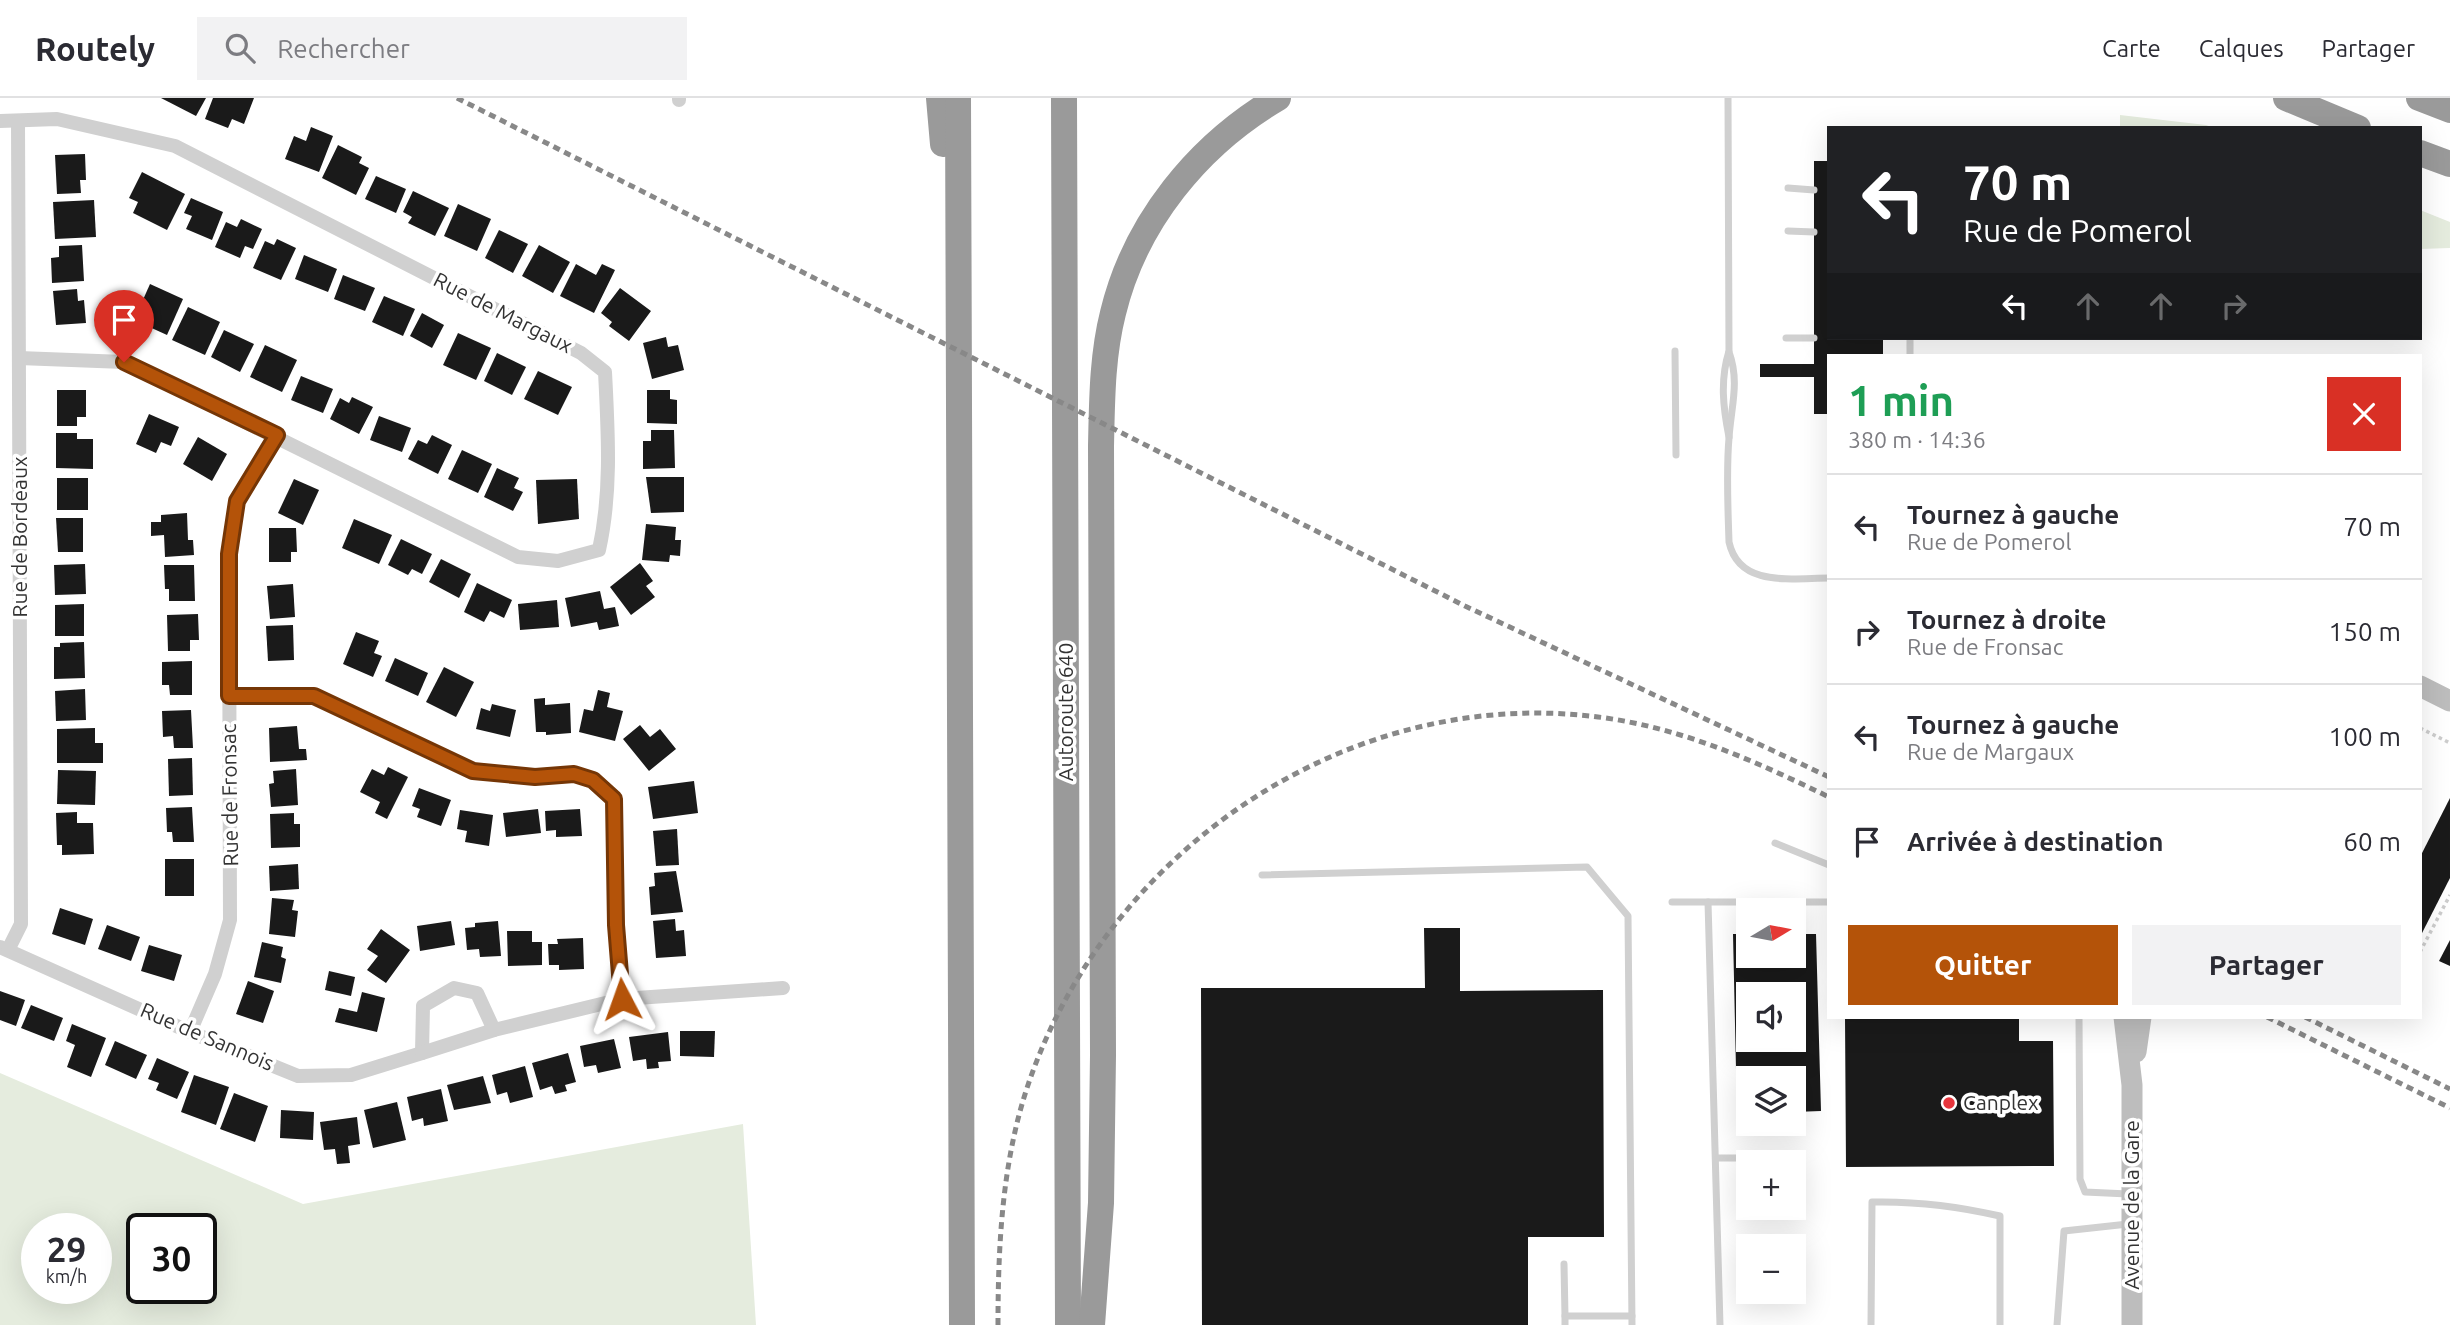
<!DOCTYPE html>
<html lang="fr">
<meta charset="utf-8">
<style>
body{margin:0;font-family:Ubuntu,sans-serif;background:#f2f2f3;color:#2b2b33;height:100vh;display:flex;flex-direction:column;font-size:26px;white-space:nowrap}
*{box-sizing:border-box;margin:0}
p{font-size:23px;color:#7c7c81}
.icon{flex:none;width:38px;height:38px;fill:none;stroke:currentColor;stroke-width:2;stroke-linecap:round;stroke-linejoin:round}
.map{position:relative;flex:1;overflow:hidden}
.details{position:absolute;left:1827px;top:256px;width:595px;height:665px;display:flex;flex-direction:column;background:#fff;border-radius:0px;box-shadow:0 7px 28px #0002}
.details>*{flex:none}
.top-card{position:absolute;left:1827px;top:28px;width:595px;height:214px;border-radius:0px;box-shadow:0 7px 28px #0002;background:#202124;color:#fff;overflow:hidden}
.needle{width:46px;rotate:80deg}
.buttons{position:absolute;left:1736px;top:800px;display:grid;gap:14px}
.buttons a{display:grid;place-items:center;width:70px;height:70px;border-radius:0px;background:#fff;box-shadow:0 7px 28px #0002;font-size:35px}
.speed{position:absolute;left:21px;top:1115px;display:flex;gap:14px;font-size:35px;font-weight:700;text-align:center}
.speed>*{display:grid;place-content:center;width:91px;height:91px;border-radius:50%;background:#fff;box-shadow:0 7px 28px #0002;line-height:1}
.speed small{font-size:18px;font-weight:400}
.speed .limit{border:4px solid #111;border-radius:10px;background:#fff;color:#111}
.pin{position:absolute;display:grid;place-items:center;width:60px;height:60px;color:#fff;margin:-72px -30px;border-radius:50% 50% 50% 0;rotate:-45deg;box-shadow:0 0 7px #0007}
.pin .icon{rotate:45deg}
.me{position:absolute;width:77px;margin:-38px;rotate:356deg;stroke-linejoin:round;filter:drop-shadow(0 0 5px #0008)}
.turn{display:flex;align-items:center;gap:24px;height:147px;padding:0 21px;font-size:32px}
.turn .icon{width:91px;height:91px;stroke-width:2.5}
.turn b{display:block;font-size:49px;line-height:60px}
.lanes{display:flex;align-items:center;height:66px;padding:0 21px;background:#0003;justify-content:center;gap:35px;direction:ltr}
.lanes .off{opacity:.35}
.round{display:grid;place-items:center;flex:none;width:74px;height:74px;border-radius:0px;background:#f2f2f3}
.head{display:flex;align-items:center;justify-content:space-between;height:119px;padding:0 21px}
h1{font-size:42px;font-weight:700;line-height:52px;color:#1e9e55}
.action{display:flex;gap:14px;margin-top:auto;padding:14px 21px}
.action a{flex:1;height:80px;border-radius:0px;background:#b45309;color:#fff;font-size:28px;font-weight:700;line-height:80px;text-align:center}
.action a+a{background:#f2f2f3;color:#2b2b33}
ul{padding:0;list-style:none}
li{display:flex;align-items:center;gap:21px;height:105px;padding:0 21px;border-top:2px solid #e1e1e2}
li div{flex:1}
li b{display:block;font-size:26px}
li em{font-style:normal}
header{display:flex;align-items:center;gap:42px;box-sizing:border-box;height:98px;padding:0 35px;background:#fff;border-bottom:2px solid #e1e1e2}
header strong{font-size:33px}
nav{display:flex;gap:38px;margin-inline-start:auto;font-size:24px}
.search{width:490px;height:63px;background:#f2f2f3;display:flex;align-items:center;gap:18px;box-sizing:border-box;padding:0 24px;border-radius:0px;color:#7c7c81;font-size:26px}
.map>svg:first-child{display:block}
.green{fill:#e5ecde;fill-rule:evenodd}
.building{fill:#1a1a1a;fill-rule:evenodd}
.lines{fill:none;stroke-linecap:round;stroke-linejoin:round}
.path{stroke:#cdcdcd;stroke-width:3.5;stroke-dasharray:3.5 3.5;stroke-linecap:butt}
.lane{stroke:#d0d0d0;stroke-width:7}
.street{stroke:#d0d0d0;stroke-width:14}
.secondary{stroke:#bdbdbd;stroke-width:21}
.highway{stroke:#9a9a9a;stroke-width:26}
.rail{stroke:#888;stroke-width:5;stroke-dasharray:7 5;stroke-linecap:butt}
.route-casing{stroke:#753606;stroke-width:18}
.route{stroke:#b45309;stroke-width:12}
.poi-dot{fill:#e8363d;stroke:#fff;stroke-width:2.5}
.labels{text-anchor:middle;stroke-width:7;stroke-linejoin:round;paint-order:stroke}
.street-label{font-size:21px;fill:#333;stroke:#fff}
.poi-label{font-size:21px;fill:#333;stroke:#fff;text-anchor:start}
</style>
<header>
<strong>Routely</strong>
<div class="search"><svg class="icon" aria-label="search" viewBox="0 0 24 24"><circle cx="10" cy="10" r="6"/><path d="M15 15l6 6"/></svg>Rechercher</div>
<nav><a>Carte</a><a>Calques</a><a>Partager</a></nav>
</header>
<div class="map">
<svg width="2450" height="1227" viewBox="0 0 2450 1227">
<rect width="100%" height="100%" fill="#fff"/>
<g class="green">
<polygon points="2120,17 2206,27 2214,30 2120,30"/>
<polygon points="2420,112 2450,124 2450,150 2420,151"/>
<path d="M0,975L303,1106L743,1026L756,1227H0ZM37,1130H96V1190H37ZM142,1130H201V1190H142Z"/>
</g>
<g class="building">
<polygon points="161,0 206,0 196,18"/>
<polygon points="213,0 254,0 244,26 232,21 228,30 205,21"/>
<polygon points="311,29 333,38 319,74 285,61 294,38 306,43"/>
<polygon points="338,47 362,59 359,65 369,70 356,97 322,80"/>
<polygon points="85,56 86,82 80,82 81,95 57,96 55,57"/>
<polygon points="1814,63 1829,63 1829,240 1883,240 1883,257 1829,257 1829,316 1814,316 1814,279 1760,279 1760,266 1814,266"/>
<polygon points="142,74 185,96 167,132 133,115 138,104 129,100"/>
<polygon points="376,78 406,91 396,115 365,101"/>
<polygon points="413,93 449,110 435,138 408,125 412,119 403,114"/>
<polygon points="191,100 223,114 212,142 186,131 192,118 184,115"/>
<polygon points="94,102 96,139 55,141 53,104"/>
<polygon points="458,106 491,121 477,153 444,138"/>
<polygon points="241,121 262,131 253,151 245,148 240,160 215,149 226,124 237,129"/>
<polygon points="499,132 528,146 513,175 485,160"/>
<polygon points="277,141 296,150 281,182 253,170 265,143 274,147"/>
<polygon points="82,147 84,183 52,185 51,160 59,159 59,148"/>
<polygon points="539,147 570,164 553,195 522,178"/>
<polygon points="304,157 337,171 328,194 295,181"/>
<polygon points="576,166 596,177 602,166 615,172 594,215 560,198"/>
<polygon points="343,177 375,190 365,213 334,201"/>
<polygon points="150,186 183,201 167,237 134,222"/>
<polygon points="620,190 651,213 629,243 609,228 612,224 601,215"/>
<polygon points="77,191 78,203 84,202 86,225 56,227 53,193"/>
<polygon points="384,198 415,211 403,238 372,224"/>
<polygon points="188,209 220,224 205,257 172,242"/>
<polygon points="422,215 444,227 432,250 410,238"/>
<polygon points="224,232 254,246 240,274 211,259"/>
<polygon points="458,235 491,250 476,282 443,267"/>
<polygon points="666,239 668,249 678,247 684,272 652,281 643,245"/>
<polygon points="265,247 297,262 282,294 250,279"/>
<polygon points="497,255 526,269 512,297 484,283"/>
<polygon points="538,273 572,289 558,317 524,301"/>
<polygon points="301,278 333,291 323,315 291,302"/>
<polygon points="57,292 86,292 86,319 77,319 77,328 57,328"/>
<polygon points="647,292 670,292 670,301 677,302 677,326 647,325"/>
<polygon points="352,299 373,309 359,336 330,321 340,300 349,305"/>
<polygon points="149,316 179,329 171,348 161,344 156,355 136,346"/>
<polygon points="379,318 411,330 402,354 370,342"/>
<polygon points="651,332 674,332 675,370 643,371 643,343 651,343"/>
<polygon points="56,335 77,335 77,341 93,341 93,371 56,370"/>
<polygon points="432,337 452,347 438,376 408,361 418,342 427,346"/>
<polygon points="198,339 227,356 212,383 183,366"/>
<polygon points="462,352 492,366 478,395 448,381"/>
<polygon points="497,370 519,380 514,390 523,394 513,413 484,399"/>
<polygon points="646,379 684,379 684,414 651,415"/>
<rect x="57" y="380" width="31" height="32"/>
<polygon points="294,381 319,392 303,427 278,415"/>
<polygon points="577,381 579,421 538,426 536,382"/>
<polygon points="187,415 188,442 193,442 194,457 165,459 164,437 151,438 151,424 161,424 161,417"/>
<polygon points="56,420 83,420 83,454 58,454"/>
<polygon points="354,421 392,437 379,466 342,450"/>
<polygon points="646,426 676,429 675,442 681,442 680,458 670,457 669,464 642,462"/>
<polygon points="269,430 296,430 297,454 291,454 291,464 269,464"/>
<polygon points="401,441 432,456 422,476 412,471 408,477 388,467"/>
<polygon points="441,461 471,476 459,500 429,484"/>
<polygon points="640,465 653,483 646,488 655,499 631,517 610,489"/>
<polygon points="85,466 86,496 55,497 54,467"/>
<polygon points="164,467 194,467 195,503 169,503 169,491 165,491"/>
<polygon points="477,485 512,502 504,520 490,513 484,524 464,514"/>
<polygon points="293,486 295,519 270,521 267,488"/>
<polygon points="600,493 604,511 615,509 619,528 599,532 597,524 571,529 565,500"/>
<polygon points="557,502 559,529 520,532 518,506"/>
<polygon points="84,506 84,538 55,538 55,507"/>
<polygon points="198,516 199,542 190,542 190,553 168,553 167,517"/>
<polygon points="293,527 294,562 268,563 266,528"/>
<polygon points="356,534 379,543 374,555 382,558 373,579 343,566"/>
<polygon points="84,544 85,580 54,581 54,549 60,549 60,545"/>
<polygon points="395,560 428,575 418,598 385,583"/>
<polygon points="192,563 192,597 170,597 169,587 162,587 162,564"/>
<polygon points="444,569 474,584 456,619 426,604"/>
<polygon points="85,591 86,622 56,623 55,593"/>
<polygon points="598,592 610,595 607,609 623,613 615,643 579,634 584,611 593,613"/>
<polygon points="545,600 545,607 570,605 571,635 546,637 546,634 536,634 534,601"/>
<polygon points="492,606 516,612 510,639 476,631 481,610 490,613"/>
<polygon points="191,612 193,650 174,650 173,638 163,639 162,613"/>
<polygon points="640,627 650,639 660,631 676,651 649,673 623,641"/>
<polygon points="297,628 299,651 306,651 307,662 270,664 269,630"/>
<polygon points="95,630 95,645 103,645 103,665 57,665 57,631"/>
<polygon points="192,660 193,697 169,698 168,661"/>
<polygon points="388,669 408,679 387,721 375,715 380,704 360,694 372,671 384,677"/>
<polygon points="296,671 298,707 271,709 269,686 274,685 273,673"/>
<polygon points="58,672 96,673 95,707 57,706"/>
<polygon points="694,683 698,715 653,721 648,689"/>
<polygon points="419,690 451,702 441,728 417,719 420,711 412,708"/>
<polygon points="2450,700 2450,780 2420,839 2420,759"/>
<polygon points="192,709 194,744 173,744 172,734 167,734 166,710"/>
<polygon points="538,711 541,735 506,739 503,715"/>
<polygon points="580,711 582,738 556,739 556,732 546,733 545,713"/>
<polygon points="460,712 493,717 489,748 465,744 467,733 457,731"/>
<polygon points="77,714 77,725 93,725 94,756 62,757 62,747 57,747 56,715"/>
<polygon points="294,715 294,726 300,726 300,749 271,750 270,716"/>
<polygon points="677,731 679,767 656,768 653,733"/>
<rect x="165" y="761" width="29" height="37"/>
<polygon points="298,766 299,791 270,793 269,768"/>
<polygon points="676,773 683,814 651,817 649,789 655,788 654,775"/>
<polygon points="272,800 294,802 292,812 298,813 295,839 269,836"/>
<polygon points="60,810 93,821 85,847 52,836"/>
<polygon points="675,821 676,833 684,832 686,858 656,860 653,823"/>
<polygon points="451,823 455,847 420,853 417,828"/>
<polygon points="498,823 501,858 480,859 479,851 467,852 465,830 475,829 475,825"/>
<polygon points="107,827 140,839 131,863 98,851"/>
<polygon points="1424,830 1460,830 1460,893 1603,892 1604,1139 1528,1139 1528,1227 1202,1227 1201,890 1425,890"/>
<polygon points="381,831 410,852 386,885 367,872 378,858 367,851"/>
<polygon points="507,833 532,833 532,844 542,844 542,867 508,868"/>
<path d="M1733,836H1748V858H1794V836H1816L1821,1013L1794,1014V980H1748V1016H1737ZM1748,896H1794V942H1748Z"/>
<polygon points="583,840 584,871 559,872 559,867 549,867 548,846 558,846 557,841"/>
<polygon points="2450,842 2450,868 2439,863"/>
<polygon points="262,844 283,849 281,859 286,861 281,885 254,879"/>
<polygon points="149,847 182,857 174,883 141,873"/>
<polygon points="329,873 355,879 351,898 325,892"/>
<polygon points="248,883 274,893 263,925 236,916"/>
<polygon points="0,893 25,902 16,928 0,922"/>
<polygon points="362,894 385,900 377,934 335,924 339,910 357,914"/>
<polygon points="31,907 63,920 54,943 21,930"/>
<polygon points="1845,919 2019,919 2019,943 2053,943 2054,1068 1846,1069"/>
<polygon points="72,926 106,940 91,979 67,969 75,947 66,943"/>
<polygon points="680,933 715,933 714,959 680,958"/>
<polygon points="668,934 671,963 658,964 659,970 647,971 646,961 633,963 629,939"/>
<polygon points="614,941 621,970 598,975 596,967 584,969 580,948"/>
<polygon points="115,943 147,957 136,981 105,967"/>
<polygon points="568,955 576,984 565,987 567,993 555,996 552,988 540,992 532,965"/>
<polygon points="157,960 189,974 177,1001 156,992 159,985 148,981"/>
<polygon points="525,968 533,999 510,1005 507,994 497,997 492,977"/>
<polygon points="194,977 229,989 216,1027 181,1014"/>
<polygon points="483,978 491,1005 454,1012 447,987"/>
<polygon points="441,991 448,1023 424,1028 423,1020 412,1023 407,999"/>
<polygon points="234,995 268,1008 255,1044 220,1031"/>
<polygon points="397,1004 406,1042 373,1050 364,1012"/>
<polygon points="281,1012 314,1014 313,1042 280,1040"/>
<polygon points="357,1019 360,1046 348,1048 350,1065 337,1066 335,1051 324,1052 320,1024"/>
</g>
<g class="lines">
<g class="path">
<polyline points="2420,630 2450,645"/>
<polyline points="2420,854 2450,797"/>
</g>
<g class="lane">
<path d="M1728,0L1729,253C1720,282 1723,309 1729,339"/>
<polyline points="1788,90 1814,92"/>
<polyline points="1788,133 1814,134"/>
<polyline points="1786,240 1814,240"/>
<polyline points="1675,253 1676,357"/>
<path d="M1729,254C1740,284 1731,309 1729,340C1726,374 1728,410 1729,444C1739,490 1792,480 1829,480"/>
<polyline points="1910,257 1910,240"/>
<polyline points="1775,745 1829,767"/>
<polyline points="1262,777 1587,769 1628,818 1632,1227"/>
<polyline points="1672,804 1829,804"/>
<polyline points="1708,804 1720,1227"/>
<polyline points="2079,919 2080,1081 2085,1094 2128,1096"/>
<polyline points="1716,1060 1791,1060"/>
<polyline points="1564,1166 1565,1218"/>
<polyline points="1565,1227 1565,1218 1632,1218"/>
<path d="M1871,1227L1872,1104C1916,1103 1957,1108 2000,1118V1227"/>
<polyline points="2057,1227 2064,1133 2128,1126"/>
</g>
<g class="street">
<polyline points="679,2 679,0"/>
<path d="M0,23L57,21L175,48L581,255L605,274C608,334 612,393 599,452L558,463L518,459L124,264L19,260"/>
<polyline points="229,598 314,598 473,673 535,679 574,676 593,682 614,701 616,827 622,901"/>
<polyline points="0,849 190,934 298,978 351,977 422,955 423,908 454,890 477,895 494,932 622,901 783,890"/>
<polyline points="8,852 21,826 18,23"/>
<polyline points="190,934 215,876 230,822 229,456 237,403 277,337"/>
<polyline points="422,955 494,932"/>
</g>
<g class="secondary">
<polyline points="2420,588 2450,603"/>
<polyline points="2124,919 2132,987 2132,1227"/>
<polyline points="2136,954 2141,919"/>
</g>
<g class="highway">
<polyline points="939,0 943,46"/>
<polyline points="958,0 962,1227"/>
<polyline points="1064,0 1068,1227"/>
<polyline points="2286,0 2358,30"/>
<polyline points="2419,0 2450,12"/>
<polyline points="2420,55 2450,66"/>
<path d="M1092,1227L1101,1105L1103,957L1101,348C1102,304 1102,258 1113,215C1135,124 1198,47 1278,0"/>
</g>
<g class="rail">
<polyline points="457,0 1465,508 1829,679"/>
<polyline points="2267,919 2450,1010"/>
<polyline points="2305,919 2450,991"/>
<path d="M998,1227C998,1148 1002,1066 1027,990C1105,754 1347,587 1598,619C1680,629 1755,663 1829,699"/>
</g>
</g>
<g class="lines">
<defs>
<polyline id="route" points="124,264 277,337 237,403 229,456 229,598 314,598 473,673 535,679 574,676 593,682 614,701 616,827 622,901"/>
</defs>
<use href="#route" class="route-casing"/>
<use href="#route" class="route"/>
</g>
<circle class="poi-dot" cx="1949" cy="1005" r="7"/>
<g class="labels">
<g class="street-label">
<text transform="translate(503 215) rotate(27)" y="7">Rue de Margaux</text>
<text transform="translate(20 439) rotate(-90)" y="7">Rue de Bordeaux</text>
<text transform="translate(1066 614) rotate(-90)" y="7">Autoroute 640</text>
<text transform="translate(230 697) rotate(-91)" y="7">Rue de Fronsac</text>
<text transform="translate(207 939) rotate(23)" y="7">Rue de Sannois</text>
<text transform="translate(2132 1107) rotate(-90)" y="7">Avenue de la Gare</text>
</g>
<g class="poi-label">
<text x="1963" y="1012">Canplex</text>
</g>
</g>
</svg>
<div class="buttons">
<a><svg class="needle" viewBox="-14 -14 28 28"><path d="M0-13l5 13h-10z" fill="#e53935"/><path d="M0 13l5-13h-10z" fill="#7c7c81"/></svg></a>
<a><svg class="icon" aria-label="sound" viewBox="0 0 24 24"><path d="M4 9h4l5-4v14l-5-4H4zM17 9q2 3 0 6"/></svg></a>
<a><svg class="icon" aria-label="layers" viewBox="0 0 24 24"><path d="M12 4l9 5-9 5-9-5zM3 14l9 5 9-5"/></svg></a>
<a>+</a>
<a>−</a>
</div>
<div class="speed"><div>29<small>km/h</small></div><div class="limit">30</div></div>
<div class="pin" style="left:124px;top:264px;background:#d93025"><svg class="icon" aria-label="arrive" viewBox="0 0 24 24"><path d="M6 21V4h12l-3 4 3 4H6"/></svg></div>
<svg class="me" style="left:622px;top:901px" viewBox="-20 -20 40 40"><path d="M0-17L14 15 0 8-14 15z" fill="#b45309" stroke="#fff" stroke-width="4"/></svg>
<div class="top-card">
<div class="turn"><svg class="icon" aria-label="left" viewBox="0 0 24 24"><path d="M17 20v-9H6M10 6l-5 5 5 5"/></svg><div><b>70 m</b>Rue de Pomerol</div></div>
<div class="lanes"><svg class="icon" aria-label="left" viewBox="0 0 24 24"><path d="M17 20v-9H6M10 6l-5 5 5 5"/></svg><svg class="icon off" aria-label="ahead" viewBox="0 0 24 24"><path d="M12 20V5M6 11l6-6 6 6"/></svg><svg class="icon off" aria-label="ahead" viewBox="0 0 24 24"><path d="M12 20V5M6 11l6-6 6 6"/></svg><svg class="icon off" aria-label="right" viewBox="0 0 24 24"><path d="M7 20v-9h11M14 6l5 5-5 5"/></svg></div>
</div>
<section class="details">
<div class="head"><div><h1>1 min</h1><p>380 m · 14:36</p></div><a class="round" style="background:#d93025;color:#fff"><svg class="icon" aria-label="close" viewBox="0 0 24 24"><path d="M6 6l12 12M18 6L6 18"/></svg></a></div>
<ul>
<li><svg class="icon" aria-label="left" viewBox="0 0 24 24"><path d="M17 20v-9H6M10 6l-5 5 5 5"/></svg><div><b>Tournez à gauche</b><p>Rue de Pomerol</p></div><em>70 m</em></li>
<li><svg class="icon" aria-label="right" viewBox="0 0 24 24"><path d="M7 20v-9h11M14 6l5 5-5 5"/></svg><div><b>Tournez à droite</b><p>Rue de Fronsac</p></div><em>150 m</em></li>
<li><svg class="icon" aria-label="left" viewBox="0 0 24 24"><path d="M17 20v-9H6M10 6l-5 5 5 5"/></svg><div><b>Tournez à gauche</b><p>Rue de Margaux</p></div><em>100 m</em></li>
<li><svg class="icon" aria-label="arrive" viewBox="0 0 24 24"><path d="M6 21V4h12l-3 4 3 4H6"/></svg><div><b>Arrivée à destination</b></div><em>60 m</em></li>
</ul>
<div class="action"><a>Quitter</a><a>Partager</a></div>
</section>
</div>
